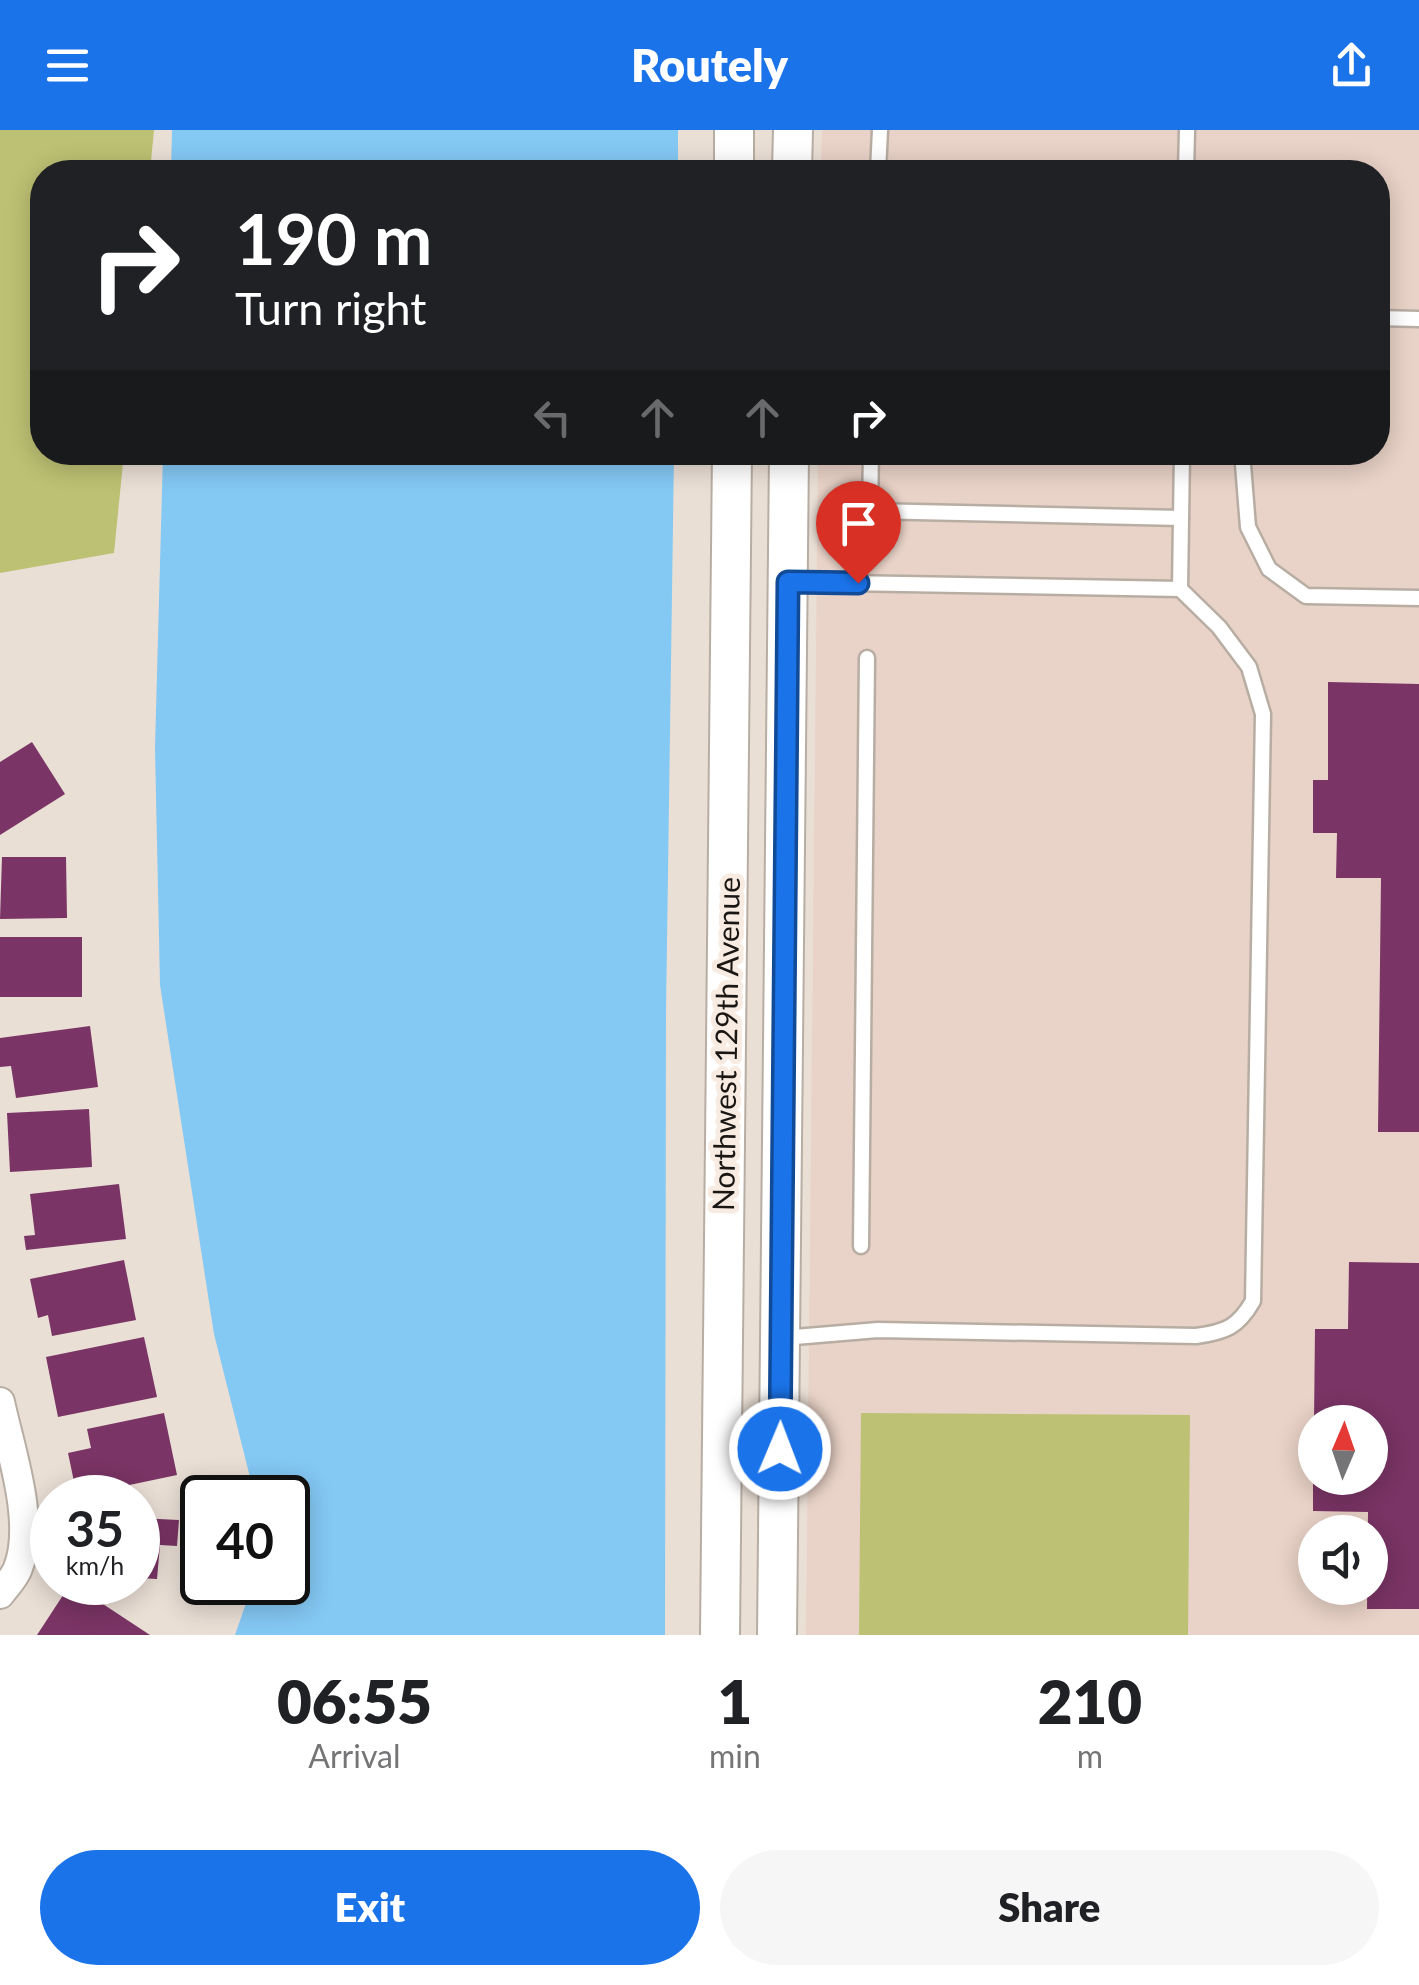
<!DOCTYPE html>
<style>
body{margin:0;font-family:Lato,sans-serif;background:#f6f6f6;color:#202124;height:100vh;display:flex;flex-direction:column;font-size:38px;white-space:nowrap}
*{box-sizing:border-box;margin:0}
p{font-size:32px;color:#757577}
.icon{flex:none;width:55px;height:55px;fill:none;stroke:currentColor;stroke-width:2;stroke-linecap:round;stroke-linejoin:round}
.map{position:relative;height:1505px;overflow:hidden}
.sheet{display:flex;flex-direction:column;background:#fff;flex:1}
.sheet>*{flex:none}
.hud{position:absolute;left:30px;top:30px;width:1360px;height:305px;border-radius:40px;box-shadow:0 5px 25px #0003;background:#202124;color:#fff;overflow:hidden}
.needle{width:65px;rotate:2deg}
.controls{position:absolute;left:1298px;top:1275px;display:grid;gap:20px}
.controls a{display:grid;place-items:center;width:90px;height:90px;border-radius:50%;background:#fff;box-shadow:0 5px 25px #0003;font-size:50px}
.speed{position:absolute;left:30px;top:1345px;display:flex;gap:20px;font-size:50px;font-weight:700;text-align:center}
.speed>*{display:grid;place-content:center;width:130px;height:130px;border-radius:50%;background:#fff;box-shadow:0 5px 25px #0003;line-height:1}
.speed small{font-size:25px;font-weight:400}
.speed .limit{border:5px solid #111;border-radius:15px;background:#fff;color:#111}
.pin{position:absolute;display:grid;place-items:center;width:85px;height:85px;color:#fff;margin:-102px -42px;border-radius:50% 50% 50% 0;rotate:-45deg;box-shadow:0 0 10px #0007}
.pin .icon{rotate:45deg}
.me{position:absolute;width:110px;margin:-55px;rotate:1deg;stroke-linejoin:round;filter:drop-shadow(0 0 8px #0008)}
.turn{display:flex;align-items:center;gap:35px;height:210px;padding:0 40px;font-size:45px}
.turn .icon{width:130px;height:130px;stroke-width:2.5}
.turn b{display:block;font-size:70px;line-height:85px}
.lanes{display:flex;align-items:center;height:95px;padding:0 40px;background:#0003;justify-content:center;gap:50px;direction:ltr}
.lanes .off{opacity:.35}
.eta{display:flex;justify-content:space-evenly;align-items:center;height:170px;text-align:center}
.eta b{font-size:60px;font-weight:800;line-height:70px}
.cta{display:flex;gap:20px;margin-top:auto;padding:20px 40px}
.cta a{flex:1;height:115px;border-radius:60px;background:#1a73e8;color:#fff;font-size:40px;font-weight:800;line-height:115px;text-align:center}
.cta a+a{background:#f6f6f6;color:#202124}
header{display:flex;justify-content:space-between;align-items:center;height:130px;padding:0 40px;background:#1a73e8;color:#fff;font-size:45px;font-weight:800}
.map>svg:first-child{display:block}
.education{fill:#e9d2c7;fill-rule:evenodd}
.green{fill:#bdc173}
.water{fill:#84c8f4}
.building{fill:#7a3465}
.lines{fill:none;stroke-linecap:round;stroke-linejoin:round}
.lane-casing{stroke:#b8ada3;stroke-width:19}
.street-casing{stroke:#b8ada3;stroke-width:32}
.secondary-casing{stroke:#b8ada3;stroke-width:42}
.lane{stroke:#fff;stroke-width:14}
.street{stroke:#fff;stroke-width:28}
.secondary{stroke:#fff;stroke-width:38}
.route-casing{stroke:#114b97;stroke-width:25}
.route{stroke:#1a73e8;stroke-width:18}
.labels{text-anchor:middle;stroke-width:10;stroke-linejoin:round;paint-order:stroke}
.street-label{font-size:30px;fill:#1a1613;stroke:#f8ece2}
</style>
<header><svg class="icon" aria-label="menu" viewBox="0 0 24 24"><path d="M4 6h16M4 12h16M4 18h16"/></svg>Routely<svg class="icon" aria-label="share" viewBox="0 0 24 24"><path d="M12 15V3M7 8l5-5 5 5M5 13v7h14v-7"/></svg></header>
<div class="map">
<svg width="1419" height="1505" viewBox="0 0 1419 1505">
<rect width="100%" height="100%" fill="#eadfd5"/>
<path class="education" d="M822,0H1419V1505H806L818,323L1378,322V42H821ZM1315,1292H1370V1348H1315ZM1315,1402H1370V1458H1315Z"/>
<g class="green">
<polygon points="0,0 154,0 150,42 42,42 42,322 124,323 114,423 0,443"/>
<polygon points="861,1283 1190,1285 1188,1505 859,1505"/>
</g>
<g class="water">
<polygon points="172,0 678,0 678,42 171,42"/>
<polygon points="163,323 674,323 666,883 665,1505 235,1505 253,1453 288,1452 288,1368 255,1367 214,1204 160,855 155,618"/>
</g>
<g class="building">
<polygon points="1328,552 1419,554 1419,1002 1378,1002 1381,748 1336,748 1337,703 1313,703 1313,650 1328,650"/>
<polygon points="32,612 65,664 0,705 0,632"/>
<polygon points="2,727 66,727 67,788 0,789"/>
<rect x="0" y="807" width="82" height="60"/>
<polygon points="90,896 98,957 16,968 11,936 0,937 0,908"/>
<polygon points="89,979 92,1037 10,1042 7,983"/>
<polygon points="119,1054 126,1109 26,1120 24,1106 35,1105 30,1064"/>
<polygon points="124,1130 136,1190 52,1206 48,1185 38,1188 30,1149"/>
<polygon points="1349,1132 1419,1133 1419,1479 1367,1479 1368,1382 1313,1381 1313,1348 1370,1348 1370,1292 1314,1292 1315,1199 1348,1199"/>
<polygon points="144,1207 157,1267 58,1287 46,1227"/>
<polygon points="164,1283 177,1345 77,1366 68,1323 91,1318 87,1299"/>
<polygon points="138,1388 179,1390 177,1416 160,1415 157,1449 138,1448"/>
<polygon points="71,1453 150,1505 37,1505"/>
</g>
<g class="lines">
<defs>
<g id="lane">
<polyline points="878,42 880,0"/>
<polyline points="1186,42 1187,0"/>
<polyline points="1378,188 1419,189"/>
<polyline points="871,322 870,381 1181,388"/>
<polyline points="1242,322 1248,397 1269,439 1306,466 1419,468"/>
<polyline points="1180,459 1182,322"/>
<polyline points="861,1116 867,528"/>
<path d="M783,1208L878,1200L1196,1206C1226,1202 1238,1197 1253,1171L1263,584L1249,537L1219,497L1180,459L788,452"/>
</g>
<path id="street" d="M0,1272C10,1319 36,1392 18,1438C15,1447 6,1456 0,1464"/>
<g id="secondary">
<polyline points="734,42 734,0"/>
<polyline points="792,42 793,0"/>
<polyline points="720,1505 732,322"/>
<polyline points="777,1505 789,322"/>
</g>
</defs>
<use href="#lane" class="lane-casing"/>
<use href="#street" class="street-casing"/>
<use href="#secondary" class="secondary-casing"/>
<use href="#lane" class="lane"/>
<use href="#street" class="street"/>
<use href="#secondary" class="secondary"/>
</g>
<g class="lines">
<defs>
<polyline id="route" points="780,1319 788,452 858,453"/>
</defs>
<use href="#route" class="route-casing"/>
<use href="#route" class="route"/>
</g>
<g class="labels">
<g class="street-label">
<text transform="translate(727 914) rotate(-89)" y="10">Northwest 129th Avenue</text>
</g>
</g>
</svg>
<div class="controls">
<a><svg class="needle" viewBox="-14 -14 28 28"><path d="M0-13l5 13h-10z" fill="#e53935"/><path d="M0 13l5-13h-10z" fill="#757577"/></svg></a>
<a><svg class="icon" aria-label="sound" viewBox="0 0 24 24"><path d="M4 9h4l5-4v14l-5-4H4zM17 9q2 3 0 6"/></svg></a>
</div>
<div class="speed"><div>35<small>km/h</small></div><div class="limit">40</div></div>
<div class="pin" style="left:858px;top:453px;background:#d93025"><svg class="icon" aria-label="arrive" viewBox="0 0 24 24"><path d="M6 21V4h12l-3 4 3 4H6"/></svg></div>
<svg class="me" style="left:780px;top:1319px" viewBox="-20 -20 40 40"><circle r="17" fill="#1a73e8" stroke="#fff" stroke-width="3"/><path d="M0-11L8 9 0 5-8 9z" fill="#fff"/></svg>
<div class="hud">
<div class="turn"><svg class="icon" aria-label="right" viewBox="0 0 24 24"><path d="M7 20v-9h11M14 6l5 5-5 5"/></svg><div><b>190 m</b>Turn right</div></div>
<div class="lanes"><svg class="icon off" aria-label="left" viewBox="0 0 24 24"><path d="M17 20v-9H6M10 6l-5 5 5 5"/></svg><svg class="icon off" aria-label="ahead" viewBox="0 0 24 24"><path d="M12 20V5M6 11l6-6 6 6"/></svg><svg class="icon off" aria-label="ahead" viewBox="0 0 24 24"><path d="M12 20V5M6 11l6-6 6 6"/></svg><svg class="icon" aria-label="right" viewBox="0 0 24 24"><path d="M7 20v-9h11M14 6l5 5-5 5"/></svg></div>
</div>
</div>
<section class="sheet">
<div class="eta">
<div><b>06:55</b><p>Arrival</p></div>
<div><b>1</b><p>min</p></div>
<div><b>210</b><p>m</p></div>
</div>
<div class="cta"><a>Exit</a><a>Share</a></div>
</section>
